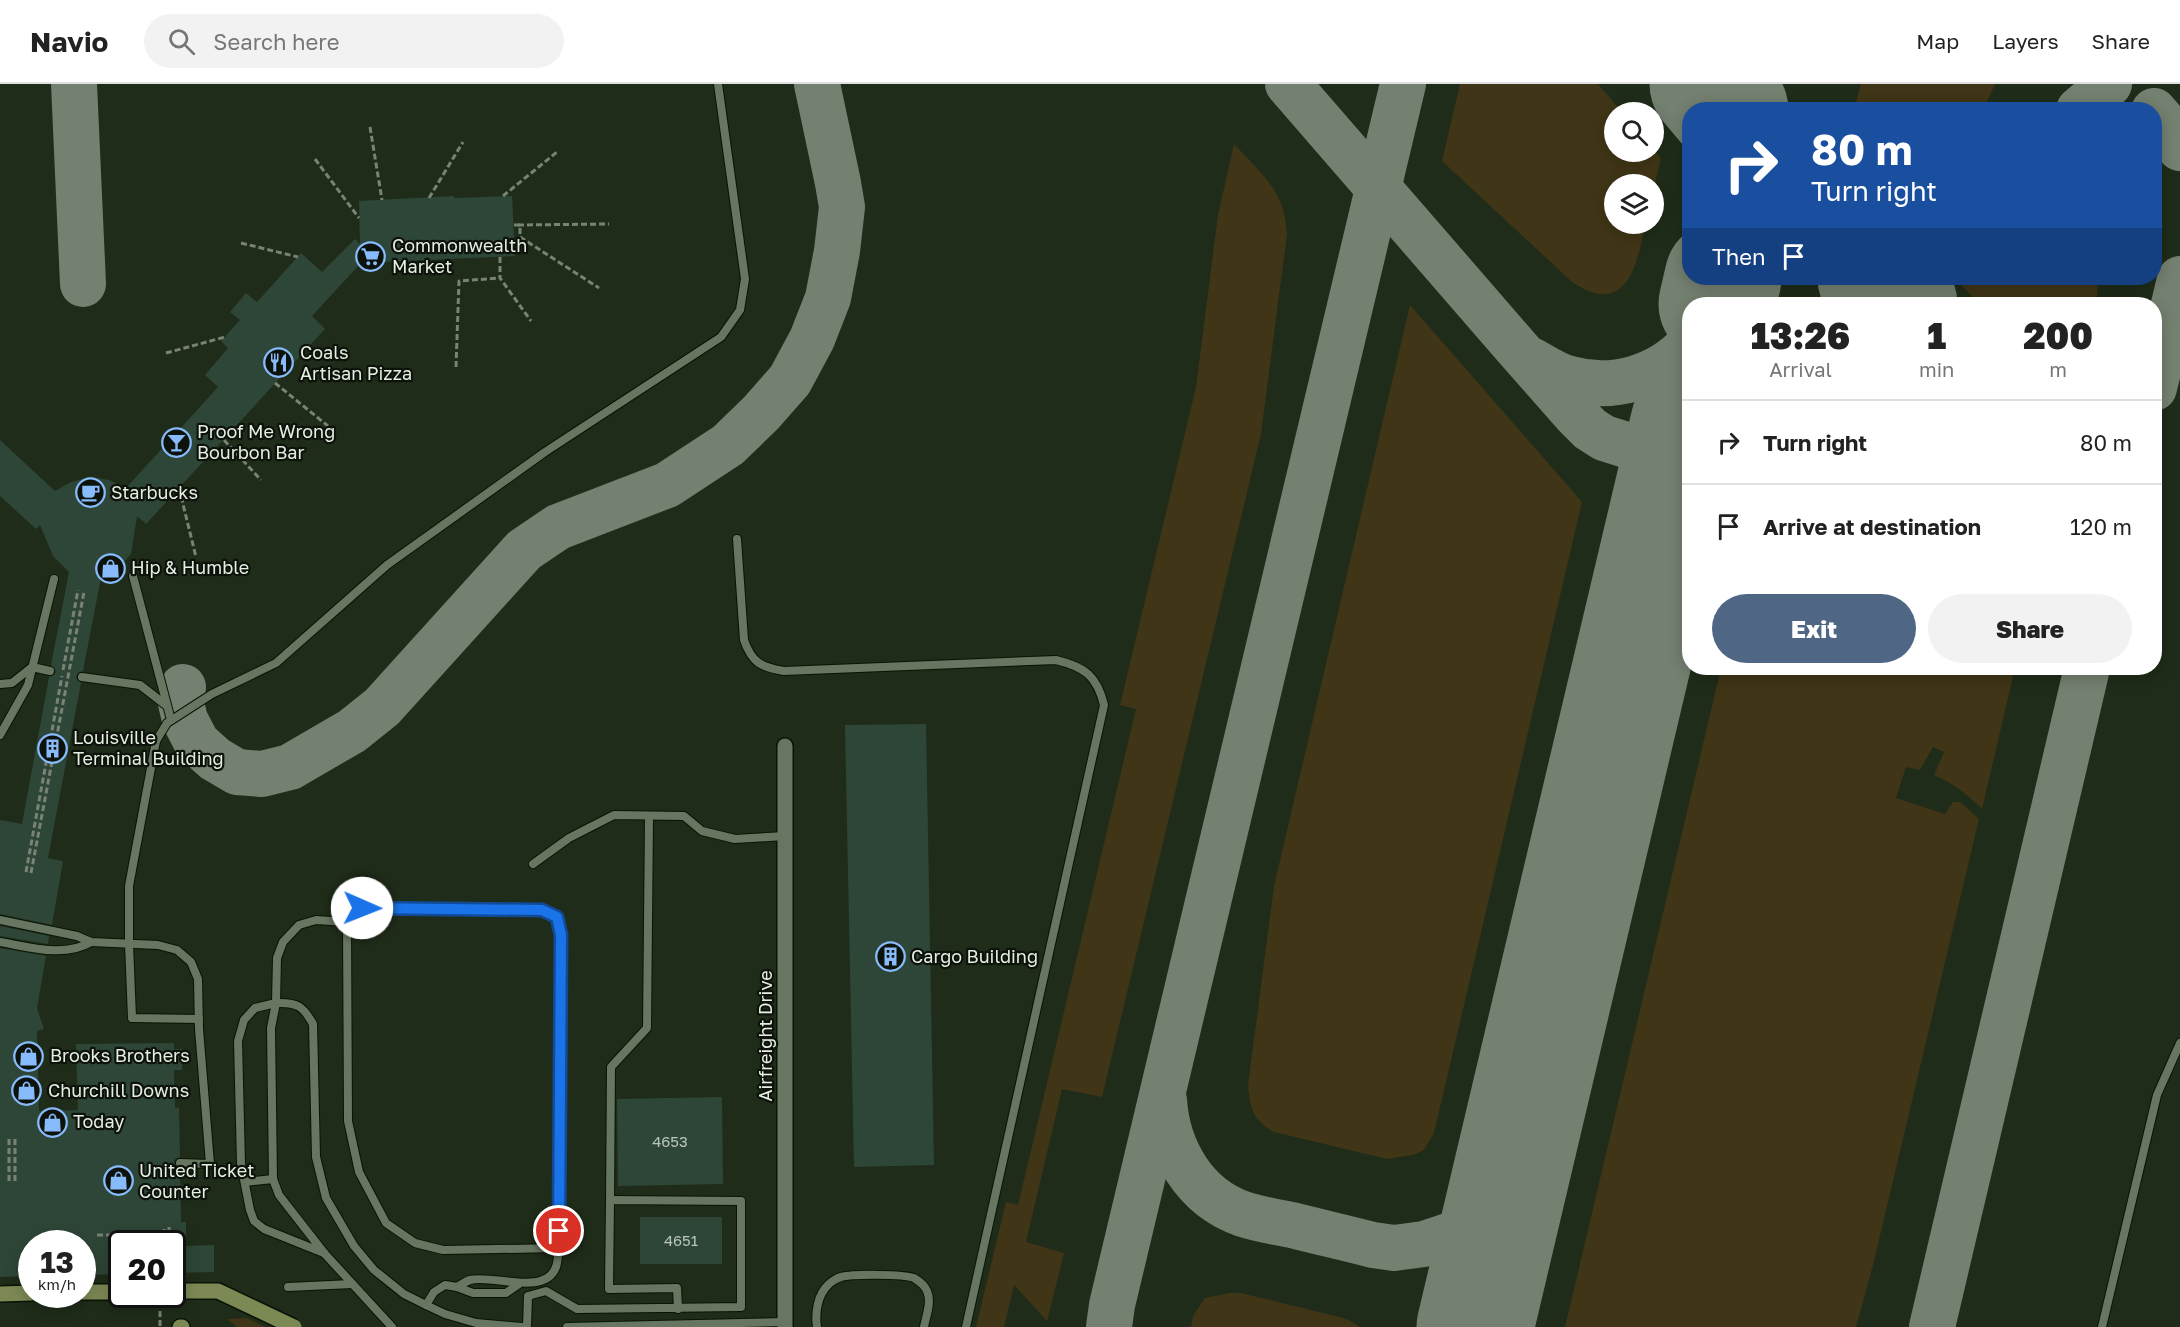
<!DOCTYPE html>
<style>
body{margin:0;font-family:"Golos Text",sans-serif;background:#f2f2f2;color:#222;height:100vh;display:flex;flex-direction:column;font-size:22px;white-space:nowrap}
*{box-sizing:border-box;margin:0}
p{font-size:20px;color:#767676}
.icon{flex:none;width:33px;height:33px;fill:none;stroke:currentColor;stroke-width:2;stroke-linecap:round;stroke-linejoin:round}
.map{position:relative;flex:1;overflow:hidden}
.details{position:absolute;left:1682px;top:213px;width:480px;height:378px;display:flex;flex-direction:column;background:#fff;border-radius:24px;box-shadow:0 3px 15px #0003}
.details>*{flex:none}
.banner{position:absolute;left:1682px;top:18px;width:480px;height:183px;border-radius:24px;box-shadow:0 3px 15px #0003;background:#1a4fa0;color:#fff;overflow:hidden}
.fabs{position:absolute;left:1604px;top:18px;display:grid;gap:12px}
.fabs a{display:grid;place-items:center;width:60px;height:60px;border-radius:50%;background:#fff;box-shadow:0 3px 15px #0003;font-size:30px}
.speed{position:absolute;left:18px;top:1146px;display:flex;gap:12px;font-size:30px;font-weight:700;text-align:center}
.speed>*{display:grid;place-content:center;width:78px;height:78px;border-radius:50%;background:#fff;box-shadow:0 3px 15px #0003;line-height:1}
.speed small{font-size:15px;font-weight:400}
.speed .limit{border:3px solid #111;border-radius:9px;background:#fff;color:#111}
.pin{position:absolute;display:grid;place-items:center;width:51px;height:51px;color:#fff;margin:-26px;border:3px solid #fff;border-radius:50%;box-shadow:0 2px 6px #0007}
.me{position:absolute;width:66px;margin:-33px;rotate:91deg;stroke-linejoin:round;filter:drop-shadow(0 0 4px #0008)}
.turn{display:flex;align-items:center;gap:21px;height:126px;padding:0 30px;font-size:27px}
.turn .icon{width:78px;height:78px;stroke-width:2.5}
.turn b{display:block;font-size:42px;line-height:51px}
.then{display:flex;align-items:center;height:57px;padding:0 30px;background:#0003;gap:12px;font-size:22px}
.eta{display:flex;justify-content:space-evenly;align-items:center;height:102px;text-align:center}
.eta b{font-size:36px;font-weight:800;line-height:42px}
.primary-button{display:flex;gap:12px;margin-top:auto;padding:12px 30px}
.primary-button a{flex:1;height:69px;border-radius:36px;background:#4f6784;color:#fff;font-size:24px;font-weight:800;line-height:69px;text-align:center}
.primary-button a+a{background:#f2f2f2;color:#222}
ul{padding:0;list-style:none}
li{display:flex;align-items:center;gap:18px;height:84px;padding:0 30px;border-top:2px solid #e0e0e0}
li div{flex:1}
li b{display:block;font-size:22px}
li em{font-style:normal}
header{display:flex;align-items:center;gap:36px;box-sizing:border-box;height:84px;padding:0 30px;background:#fff;border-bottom:2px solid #e0e0e0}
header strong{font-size:28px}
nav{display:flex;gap:33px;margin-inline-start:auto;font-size:21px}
.search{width:420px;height:54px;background:#f2f2f2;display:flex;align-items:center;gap:15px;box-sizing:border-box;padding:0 21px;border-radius:33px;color:#767676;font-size:22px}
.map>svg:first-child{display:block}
.green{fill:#403516}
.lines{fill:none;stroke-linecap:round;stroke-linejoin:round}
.taxiway{stroke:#748070;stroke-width:46}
.runway{stroke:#748070;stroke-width:117}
.building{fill:#2e4638}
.lane-casing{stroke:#091404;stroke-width:10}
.street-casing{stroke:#091404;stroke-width:18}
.secondary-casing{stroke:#091404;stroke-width:18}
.path{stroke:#788373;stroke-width:3;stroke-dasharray:6 3;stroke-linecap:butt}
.lane{stroke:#677660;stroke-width:8}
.street{stroke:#677660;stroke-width:15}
.secondary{stroke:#7d8955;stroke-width:15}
.secondary-bridge-casing{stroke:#091404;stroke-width:18;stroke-linecap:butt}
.secondary-bridge{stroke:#7d8955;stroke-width:15}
.route-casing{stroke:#114b97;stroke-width:15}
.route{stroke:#1a73e8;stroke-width:10}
.labels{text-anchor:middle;stroke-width:4.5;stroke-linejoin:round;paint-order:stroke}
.number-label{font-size:15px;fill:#b7c4b8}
.poi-label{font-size:18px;fill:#e5eee2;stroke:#0d120a;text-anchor:start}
.street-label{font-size:18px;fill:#e5eee2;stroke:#0d120a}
</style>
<header>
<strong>Navio</strong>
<div class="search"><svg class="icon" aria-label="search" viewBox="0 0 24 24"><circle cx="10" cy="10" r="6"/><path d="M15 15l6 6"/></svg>Search here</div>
<nav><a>Map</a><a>Layers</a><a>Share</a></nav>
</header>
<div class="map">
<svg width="2180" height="1243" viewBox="0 0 2180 1243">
<rect width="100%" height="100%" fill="#1f2c19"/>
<g class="green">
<path d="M1460,0H1598L1622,28H1614V68H1653V65L1661,74L1653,108V100H1614V140H1646C1639,165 1634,215 1598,210C1589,209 1579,202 1572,198L1442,77Z"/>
<polygon points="1861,0 1995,0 1986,20 1978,25 1854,25"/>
<path d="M1234,60C1262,90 1285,107 1287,150L1261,350L1102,1013L1062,1005L1026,1158L1064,1169L1047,1237L1014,1201L1004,1243H976L1006,1118L1018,1121L1136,625L1120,621L1196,303L1218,131Z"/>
<polygon points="1955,194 2098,194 2097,220 1979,220"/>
<path d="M1410,221L1582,418L1434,1049L1424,1066L1413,1071L1387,1075L1274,1048C1253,1037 1250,1024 1248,1001L1274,802Z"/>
<path d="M1721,584H2015L1982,725C1967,710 1953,699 1934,691L1944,668L1933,663L1920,686L1906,683L1896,714L1945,730L1953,718H1960L1979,735L1873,1181L1856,1243H1565Z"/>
<polygon points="1230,1209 1241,1209 1347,1235 1360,1243 1191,1243 1193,1232 1205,1214"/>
<polygon points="247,1234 265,1243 237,1243 227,1235"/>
</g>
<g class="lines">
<g class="taxiway">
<polyline points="74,0 83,200"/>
<polyline points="1288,0 1516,263 1576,331 1590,345 1604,354 1636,364 1660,364 1689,356"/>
<polyline points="1716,0 1738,26"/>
<polyline points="2079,26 2109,0"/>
<polyline points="2154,27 2165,40 2180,64"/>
<polyline points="1713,220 1720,194"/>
<polyline points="1850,220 1878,196"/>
<path d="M1533,277C1545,284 1557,292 1570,295C1613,307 1660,293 1689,261"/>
<polyline points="2154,304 2180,195"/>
<polyline points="183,603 181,619 185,636 197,659 215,675 237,688 262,690 290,683 352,647 382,623 524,466 558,443 667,401 728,361 761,329 790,296 812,255 828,214 837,167 842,123 838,99 817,0"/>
<path d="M1164,1016C1167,1065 1194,1113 1243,1130C1258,1135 1276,1138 1292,1141C1319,1148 1346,1154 1373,1161L1394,1164L1424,1160L1454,1150L1481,1129L1500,1108L1512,1079L1553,917"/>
<polyline points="1109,1243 1112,1221 1403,0"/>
<polyline points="1932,1243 2087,584"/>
</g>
<g class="runway">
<polyline points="1708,0 1730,26"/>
<polyline points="1876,194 1899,220"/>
<polyline points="1717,220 1723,194"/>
<polyline points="1475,1243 1689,339"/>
</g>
</g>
<g class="building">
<polygon points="454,112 454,114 512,112 515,172 361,179 312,232 325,245 146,440 137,432 131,470 117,486 101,494 83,587 79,588 76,592 77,596 81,599 48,774 63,777 52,841 0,830 0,736 22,740 49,593 54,591 56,588 51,581 69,488 53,472 40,441 36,445 0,412 0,356 55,407 71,398 90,393 109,396 126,404 218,303 205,291 228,264 221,257 240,236 230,228 246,209 257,218 301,169 322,188 355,155 360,160 359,117"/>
<polygon points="926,640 934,1081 854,1083 845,641"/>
<polygon points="0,842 49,852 48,860 0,852"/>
<polygon points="0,864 46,872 37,924 44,945 37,947 39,1027 78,1026 76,960 174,959 174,965 182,965 182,986 174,986 175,1024 179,1024 180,1073 175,1075 174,1079 180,1085 181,1138 186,1138 186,1162 214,1161 214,1188 172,1189 172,1160 122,1160 122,1190 82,1191 82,1160 32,1160 32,1192 0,1193"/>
<polygon points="722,1013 723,1100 618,1102 617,1015"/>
<rect x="640" y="1133" width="82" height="47"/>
</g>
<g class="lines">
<defs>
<g id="lane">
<path d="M737,455L744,556C752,579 761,583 784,587L1056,576C1085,583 1097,592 1104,621L966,1243"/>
<polyline points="133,492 171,636"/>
<polyline points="82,593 140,601 167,622"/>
<polyline points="0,600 12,599 32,583 50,587"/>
<polyline points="0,651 28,601 54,495"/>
<polyline points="533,780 569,754 614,731 684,732 702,747 735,755 785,752"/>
<polygon points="362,824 542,827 557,833 561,851 559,1164 443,1166 415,1159 386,1139 359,1088 348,1037 347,838 352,829"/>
<polyline points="0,836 77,852 91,858 158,861 177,866 191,878 198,895 199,945 210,1080 180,1079"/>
<path d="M0,858C29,863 64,874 91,858"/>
<polyline points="199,935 132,934 129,860 129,802 156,657 167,639 212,610 276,579 387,481 545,368 721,253 740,226 745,195 718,0"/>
<polyline points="245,1098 273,1095"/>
<polyline points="610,1116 611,983 647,944 649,732"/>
<polyline points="324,1169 264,1145 254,1137 250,1126 241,1080 238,957 244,936 255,924 276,919 277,874 283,858 299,841 316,836 347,838"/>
<polyline points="288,1203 352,1200"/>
<path d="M457,1203C461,1201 466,1197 470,1196C493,1190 545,1213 556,1183C558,1177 558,1170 559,1164"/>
<polyline points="426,1221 434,1208 445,1201 457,1203 473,1209 506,1209 519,1200"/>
<path d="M392,1243L325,1170L279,1111L273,1095L271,944L276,919C297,918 303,922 313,940L316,1073L326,1114L354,1162L374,1186L404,1210L426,1221L445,1230L476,1239L522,1243"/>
<polyline points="527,1243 528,1212 546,1207 577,1225 741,1223 741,1117 610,1116 609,1205 677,1204 678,1225"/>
<polyline points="567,1243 785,1238"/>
<path d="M817,1243C815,1229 817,1211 829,1200C831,1198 837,1194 841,1193C853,1190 903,1190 914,1194C919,1197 925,1202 927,1207C932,1218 926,1232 924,1243"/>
<polyline points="2102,1243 2157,1011 2180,959"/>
</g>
<polyline id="street" points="785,662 785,1243"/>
<g id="secondary">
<polyline points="82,1208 122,1208"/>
<polyline points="0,1210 32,1209"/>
<polyline points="180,1243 182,1243"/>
</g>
</defs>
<use href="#lane" class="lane-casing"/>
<use href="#street" class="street-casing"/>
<use href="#secondary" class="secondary-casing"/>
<g class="path">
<polyline points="370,43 382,116"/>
<polyline points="315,75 359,134"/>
<polyline points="503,112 557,68"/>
<polyline points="429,114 463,58"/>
<polyline points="514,141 520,141 520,153 599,204"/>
<polyline points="518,141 609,140"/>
<polyline points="241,159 298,173"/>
<polyline points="500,173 500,194 531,237"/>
<polyline points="166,269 225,253"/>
<polyline points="456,283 459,197 500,194"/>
<polyline points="275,299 328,342"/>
<polyline points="224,356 261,396"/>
<polyline points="179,404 196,473"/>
<polyline points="63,586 78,506"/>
<polyline points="26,788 62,592"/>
<polyline points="31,789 84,508"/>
<polyline points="9,1097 9,1055"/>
<polyline points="15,1097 15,1055"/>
<polyline points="169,1143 169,1160"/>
<polyline points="97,1151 133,1151"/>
<polyline points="139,1159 139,1160"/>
<polyline points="151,1159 151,1160"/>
<polyline points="164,1160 164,1143"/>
<polyline points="160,1218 160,1243"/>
</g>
<use href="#lane" class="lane"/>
<use href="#street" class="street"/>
<use href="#secondary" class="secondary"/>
<defs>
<polyline id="secondary-bridge" points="172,1207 218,1207 294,1243"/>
</defs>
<use href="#secondary-bridge" class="secondary-bridge-casing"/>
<use href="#secondary-bridge" class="secondary-bridge"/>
</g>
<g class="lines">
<defs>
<polyline id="route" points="362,824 542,826 557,833 561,851 559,1147"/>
</defs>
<use href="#route" class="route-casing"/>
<use href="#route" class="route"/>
</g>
<defs>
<symbol id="supermarket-ring" viewBox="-11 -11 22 22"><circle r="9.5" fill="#0d120a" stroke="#87bbfb" stroke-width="1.5"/><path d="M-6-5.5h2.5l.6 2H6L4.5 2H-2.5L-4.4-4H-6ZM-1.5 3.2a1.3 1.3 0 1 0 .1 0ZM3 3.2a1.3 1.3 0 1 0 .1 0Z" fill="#87bbfb"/></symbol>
<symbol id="restaurant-ring" viewBox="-11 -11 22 22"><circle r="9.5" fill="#0d120a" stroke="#87bbfb" stroke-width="1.5"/><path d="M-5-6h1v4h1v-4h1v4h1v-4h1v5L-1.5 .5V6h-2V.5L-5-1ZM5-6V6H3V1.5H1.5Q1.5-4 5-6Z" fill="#87bbfb"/></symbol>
<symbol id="bar-ring" viewBox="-11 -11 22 22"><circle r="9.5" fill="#0d120a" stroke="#87bbfb" stroke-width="1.5"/><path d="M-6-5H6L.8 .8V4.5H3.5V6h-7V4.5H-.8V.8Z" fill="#87bbfb"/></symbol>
<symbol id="cafe-ring" viewBox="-11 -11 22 22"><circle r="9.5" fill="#0d120a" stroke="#87bbfb" stroke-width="1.5"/><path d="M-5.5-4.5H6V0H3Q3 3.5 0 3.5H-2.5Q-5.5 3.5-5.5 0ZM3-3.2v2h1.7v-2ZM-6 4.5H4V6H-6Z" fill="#87bbfb"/></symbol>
<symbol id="shop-ring" viewBox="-11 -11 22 22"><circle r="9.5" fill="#0d120a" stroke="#87bbfb" stroke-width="1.5"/><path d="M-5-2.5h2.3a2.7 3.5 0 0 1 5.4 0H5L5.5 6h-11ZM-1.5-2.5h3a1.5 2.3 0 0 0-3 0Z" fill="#87bbfb"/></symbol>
<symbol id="building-ring" viewBox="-11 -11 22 22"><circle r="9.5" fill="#0d120a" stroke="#87bbfb" stroke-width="1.5"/><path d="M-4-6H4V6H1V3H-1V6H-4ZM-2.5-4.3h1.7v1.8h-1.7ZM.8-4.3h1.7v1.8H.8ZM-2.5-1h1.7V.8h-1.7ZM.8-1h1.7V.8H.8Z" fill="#87bbfb"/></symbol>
</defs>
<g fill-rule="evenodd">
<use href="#supermarket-ring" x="354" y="156" width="33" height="33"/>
<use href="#restaurant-ring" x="262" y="262" width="33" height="33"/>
<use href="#bar-ring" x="160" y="342" width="33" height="33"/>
<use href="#cafe-ring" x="74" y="392" width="33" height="33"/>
<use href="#shop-ring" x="94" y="468" width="33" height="33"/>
<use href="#building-ring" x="36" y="648" width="33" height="33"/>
<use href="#building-ring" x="874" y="856" width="33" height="33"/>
<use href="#shop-ring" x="12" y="956" width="33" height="33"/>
<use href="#shop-ring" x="10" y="990" width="33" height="33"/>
<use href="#shop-ring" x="36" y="1022" width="33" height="33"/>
<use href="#shop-ring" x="102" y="1080" width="33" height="33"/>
</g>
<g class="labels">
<g class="number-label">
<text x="670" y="1063">4653</text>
<text x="681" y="1162">4651</text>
</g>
<g class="poi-label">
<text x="392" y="168">Commonwealth<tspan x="392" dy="21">Market</tspan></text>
<text x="300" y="275">Coals<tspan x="300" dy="21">Artisan Pizza</tspan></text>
<text x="197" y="354">Proof Me Wrong<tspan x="197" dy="21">Bourbon Bar</tspan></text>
<text x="111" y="415">Starbucks</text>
<text x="131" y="490">Hip &amp; Humble</text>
<text x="73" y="660">Louisville<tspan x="73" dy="21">Terminal Building</tspan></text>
<text x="911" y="879">Cargo Building</text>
<text x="50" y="978">Brooks Brothers</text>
<text x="48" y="1013">Churchill Downs</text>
<text x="73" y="1044">Today</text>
<text x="139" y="1093">United Ticket<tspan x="139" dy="21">Counter</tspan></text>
</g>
<g class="street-label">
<text transform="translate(766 952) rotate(-90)" y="6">Airfreight Drive</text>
</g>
</g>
</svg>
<div class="fabs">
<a><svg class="icon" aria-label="search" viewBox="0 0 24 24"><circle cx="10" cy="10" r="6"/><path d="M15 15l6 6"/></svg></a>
<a><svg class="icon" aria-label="layers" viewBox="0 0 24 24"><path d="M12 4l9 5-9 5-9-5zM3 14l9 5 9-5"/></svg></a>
</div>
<div class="speed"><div>13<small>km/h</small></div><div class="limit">20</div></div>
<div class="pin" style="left:559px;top:1147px;background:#d93025"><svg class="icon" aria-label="arrive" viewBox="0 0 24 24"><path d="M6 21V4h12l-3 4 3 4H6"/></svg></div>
<svg class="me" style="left:362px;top:824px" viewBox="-20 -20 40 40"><circle r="19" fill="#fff"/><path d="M0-13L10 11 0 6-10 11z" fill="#1a73e8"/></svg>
<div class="banner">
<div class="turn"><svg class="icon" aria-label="right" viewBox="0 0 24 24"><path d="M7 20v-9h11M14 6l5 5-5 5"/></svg><div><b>80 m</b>Turn right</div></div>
<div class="then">Then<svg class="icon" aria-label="arrive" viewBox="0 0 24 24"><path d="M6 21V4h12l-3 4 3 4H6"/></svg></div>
</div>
<section class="details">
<div class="eta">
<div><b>13:26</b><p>Arrival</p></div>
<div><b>1</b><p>min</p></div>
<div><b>200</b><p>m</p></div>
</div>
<ul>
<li><svg class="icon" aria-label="right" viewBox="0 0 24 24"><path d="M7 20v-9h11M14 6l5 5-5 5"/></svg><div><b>Turn right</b></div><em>80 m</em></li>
<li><svg class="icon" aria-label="arrive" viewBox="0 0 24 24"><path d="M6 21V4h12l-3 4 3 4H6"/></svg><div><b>Arrive at destination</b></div><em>120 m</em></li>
</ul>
<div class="primary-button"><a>Exit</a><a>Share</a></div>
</section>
</div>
